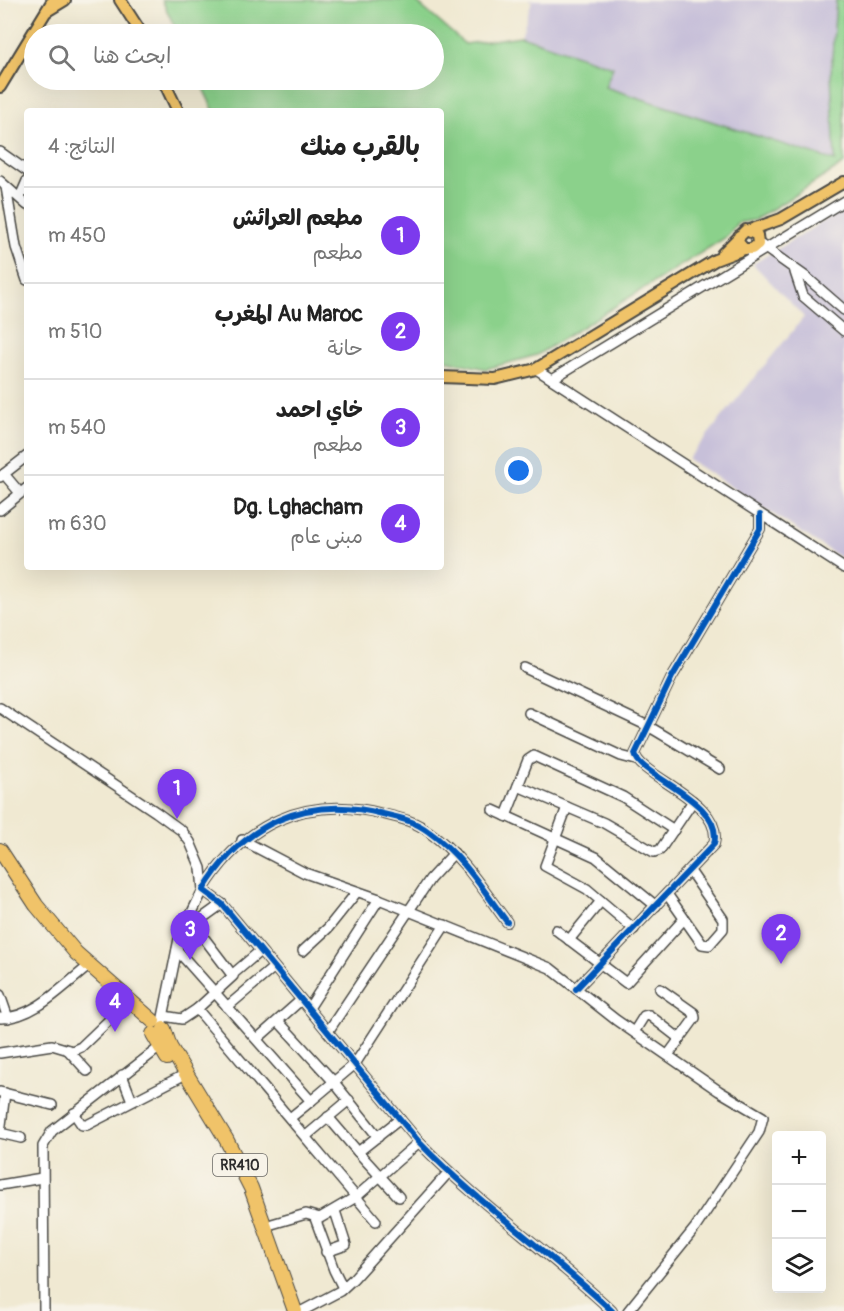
<!DOCTYPE html>
<html lang="ar">
<meta charset="utf-8">
<style>
body{margin:0;font-family:Pangolin,"Playpen Sans Arabic",sans-serif;background:#f2f2f2;color:#222;direction:rtl}
.controls{position:absolute;right:18px;bottom:18px;display:grid;overflow:hidden;border-radius:6px;box-shadow:0 6px 24px #0002}
.controls button{width:54px;height:54px;display:grid;place-items:center;padding:0;border:0;border-bottom:2px solid #e0e0e0;background:#fff;color:#222;font:30px sans-serif}
.you{position:absolute;left:519px;top:471px;width:21px;height:21px;margin:-15px;border:4px solid #fff;border-radius:50%;background:#1a73e8;box-shadow:0 0 0 9px #1a73e833}
.badge{display:grid;place-items:center;width:39px;height:39px;border-radius:50%;background:#7c3aed;color:#fff;font-size:20px;font-weight:700}
.pin{position:absolute;translate:-50% -50px;filter:drop-shadow(0 2px 3px #0008)}
.pin::after{content:'';position:absolute;top:32px;width:21px;height:18px;background:inherit;clip-path:polygon(0 0,100% 0,50% 100%)}
.list{margin:0;padding:0;list-style:none}
h2{display:flex;justify-content:space-between;align-items:center;height:78px;margin:0;padding:0 24px;font-size:26px}
h2 small{font-size:20px;font-weight:400;color:#767676}
.list li{display:grid;grid-template-columns:39px 1fr auto;gap:18px;align-items:center;box-sizing:border-box;height:96px;padding:0 24px;border-top:2px solid #e0e0e0}
.list b{display:block;font-size:22px;white-space:nowrap}
.list p{margin:0;font-size:20px;white-space:nowrap;color:#767676}
.list em{font-size:20px;font-style:normal;color:#767676}
.icon{flex:none;width:33px;height:33px;fill:none;stroke:currentColor;stroke-width:2;stroke-linecap:round;stroke-linejoin:round}
.map{position:relative;flex:none;width:844px;height:1311px;overflow:hidden;direction:ltr}
.search{position:absolute;background:#fff;box-shadow:0 6px 24px #0002;left:24px;top:24px;width:420px;height:66px;display:flex;align-items:center;gap:15px;box-sizing:border-box;padding:0 21px;border-radius:33px;color:#767676;font-size:22px}
.panel{position:absolute;background:#fff;box-shadow:0 6px 24px #0002;left:24px;top:108px;width:420px;height:462px;border-radius:6px;direction:rtl}
.map>svg:first-child{display:block}
.industrial{fill:#c7c0d9}
.green{fill:#8bd18b;stroke:#5b7e5b;stroke-width:1.5}
.lines{fill:none;stroke-linecap:round;stroke-linejoin:round}
.minor-casing{stroke:#494844;stroke-width:12}
.major-casing{stroke:#494844;stroke-width:14}
.highway-casing{stroke:#494844;stroke-width:16}
.minor{stroke:#fff;stroke-width:9}
.major{stroke:#f0c369;stroke-width:10}
.highway{stroke:#f0c369;stroke-width:14}
.cycleway-casing{stroke:#f7f3e8;stroke-width:10}
.cycleway{stroke:#0057b8;stroke-width:6}
.labels{text-anchor:middle;stroke-width:4.5;stroke-linejoin:round;paint-order:stroke}
.shield{fill:#f7f3e8;stroke:#686764;stroke-width:1.5}
.shield-label{font-size:14px;font-weight:bold;fill:#2b2b2b}
</style>
<div class="map">
<svg width="844" height="1311" viewBox="0 0 844 1311">
<rect width="100%" height="100%" fill="#f7f3e8"/>
<filter id="ink" filterUnits="userSpaceOnUse"><feTurbulence type="fractalNoise" baseFrequency=".0167" numOctaves="2"/><feDisplacementMap in="SourceGraphic" scale="12" xChannelSelector="R" yChannelSelector="G"/><feConvolveMatrix kernelMatrix="1 2 1 2 8 2 1 2 1" color-interpolation-filters="sRGB"/></filter>
<filter id="wash" filterUnits="userSpaceOnUse"><feTurbulence type="fractalNoise" baseFrequency=".008" numOctaves="4" result="noise"/><feDisplacementMap in="SourceGraphic" scale="24" xChannelSelector="R" yChannelSelector="G"/><feGaussianBlur stdDeviation="1.35" result="paint"/><feColorMatrix in="noise" values="0 0 0 0 0 0 0 0 0 0 0 0 0 0 0 0 0 1.4 0 .05"/><feComposite in="paint" operator="in"/></filter>
<g filter="url(#wash)">
<rect width="100%" height="100%" fill="#f0e9d2"/>
<g class="industrial">
<polygon points="528,0 836,0 831,73 836,161 605,87 613,67 521,36 532,2"/>
<polygon points="844,209 844,560 688,459 804,317 753,264"/>
</g>
<polygon class="green" points="162,0 414,0 465,44 521,36 613,67 605,87 835,161 831,73 836,0 844,0 844,164 755,220 737,223 728,236 537,355 486,369 441,359 441,111 214,111 199,80 434,80 434,34 178,34"/>
</g>
<g filter="url(#ink)">
<g class="lines">
<defs>
<g id="minor">
<polyline points="0,152 27,171"/>
<polyline points="0,181 27,205"/>
<polyline points="6,187 16,247 27,280"/>
<polyline points="20,197 27,181"/>
<polyline points="761,245 806,277 844,310"/>
<polyline points="795,272 803,296 844,331"/>
<polyline points="536,369 844,568"/>
<polyline points="552,379 844,201"/>
<polyline points="4,474 20,493"/>
<polyline points="0,477 27,456"/>
<polyline points="0,510 27,488"/>
<polyline points="525,668 648,726 720,769"/>
<polyline points="0,708 156,812 182,831 190,842 201,868 203,890 179,939 162,1022"/>
<polyline points="529,713 621,756 636,760"/>
<polyline points="518,786 604,823 654,852 660,850 693,801"/>
<polyline points="567,807 545,866 587,889 634,929"/>
<polyline points="493,810 596,857 656,906"/>
<polyline points="506,816 528,760 534,756 623,797 674,830"/>
<polyline points="242,840 305,873 379,899 550,968 616,1020 719,1091 763,1117 759,1132 695,1228 628,1311"/>
<polyline points="667,894 702,944 709,945 723,929 723,919 690,871"/>
<polyline points="188,917 233,976 197,1009 356,1197 320,1218 306,1214 265,1226"/>
<path d="M507 922C483 890 463 856 429 832 415 821 400 818 383 814 306 794 243 824 203 890L222 904 419 1142C478 1204 550 1252 612 1311"/>
<polyline points="194,924 222,904"/>
<polyline points="556,930 626,983 684,919"/>
<polyline points="569,940 601,901"/>
<polyline points="177,950 311,1101 290,1118"/>
<polyline points="303,951 328,928 356,893"/>
<polyline points="233,974 260,951"/>
<path d="M576 989 714 844C725 801 639 777 635 754L672 677 760 529V515"/>
<polyline points="660,989 694,1013 695,1018 668,1055"/>
<polyline points="0,995 8,1018"/>
<polyline points="227,1007 273,968"/>
<polyline points="309,1008 379,899"/>
<polyline points="164,1016 182,1019 197,1009"/>
<path d="M0 1018C34 1019 64 985 90 965"/>
<polyline points="278,1021 333,1081 378,1137"/>
<polyline points="329,1030 430,879 454,853"/>
<polyline points="634,1032 644,1016 649,1015 680,1039"/>
<polyline points="257,1039 301,1000"/>
<polyline points="68,1050 87,1071"/>
<polyline points="0,1053 52,1045 72,1051 81,1047 129,1001"/>
<polyline points="122,1075 132,1101"/>
<polyline points="0,1092 52,1105"/>
<polyline points="311,1101 355,1064 445,925"/>
<polyline points="74,1113 82,1125 87,1125 180,1077"/>
<polyline points="328,1117 358,1152"/>
<polyline points="0,1133 5,1093"/>
<polyline points="0,1133 21,1138"/>
<polyline points="306,1136 349,1100"/>
<polyline points="0,1185 42,1178"/>
<polyline points="399,1197 358,1152 400,1119"/>
<polyline points="315,1218 334,1270 343,1288"/>
<polyline points="376,1221 356,1197 419,1142"/>
<polyline points="326,1252 346,1245 335,1211"/>
<polyline points="44,1311 43,1146 52,1131 160,1047"/>
<polyline points="302,1311 340,1291 353,1279 448,1173"/>
</g>
<g id="major">
<polyline points="120,0 142,34"/>
<polyline points="47,11 65,0"/>
<polyline points="163,80 178,111"/>
<polyline points="0,87 53,0"/>
<polyline points="750,230 781,219 844,182"/>
<polyline points="722,254 746,230 757,235 758,244 752,249 744,249 738,242 739,236"/>
<polyline points="441,377 495,379 536,369 715,260 744,249"/>
</g>
<g id="highway">
<polyline points="0,850 36,905 76,953 153,1021"/>
<polyline points="164,1029 170,1047 226,1139 251,1188 295,1311"/>
<polyline points="153,1034 167,1058"/>
</g>
</defs>
<use href="#minor" class="minor-casing"/>
<use href="#major" class="major-casing"/>
<use href="#highway" class="highway-casing"/>
<use href="#minor" class="minor"/>
<use href="#major" class="major"/>
<use href="#highway" class="highway"/>
<defs>
<g id="cycleway">
<path d="M507 922C483 890 463 856 429 832 415 821 400 818 383 814 306 794 243 824 203 890L222 904 419 1142C478 1204 550 1252 612 1311"/>
<path d="M576 989 714 844C725 801 639 777 635 754L672 677 760 529V515"/>
</g>
</defs>
<use href="#cycleway" class="cycleway-casing"/>
<use href="#cycleway" class="cycleway"/>
</g>
</g>
<g class="labels">
<rect class="shield" x="213" y="1154" width="54" height="22" rx="4.5"/>
<g class="shield-label">
<text x="240" y="1170">RR410</text>
</g>
</g>
</svg>
<div class="controls">
<button>+</button>
<button>−</button>
<button><svg class="icon" aria-label="layers" viewBox="0 0 24 24"><path d="M12 4l9 5-9 5-9-5zM3 14l9 5 9-5"/></svg></button>
</div>
<div class="you"></div>
<div class="pin badge" style="left:177px;top:819px">1</div>
<div class="pin badge" style="left:781px;top:964px">2</div>
<div class="pin badge" style="left:190px;top:960px">3</div>
<div class="pin badge" style="left:115px;top:1032px">4</div>
<div class="search"><svg class="icon" aria-label="search" viewBox="0 0 24 24"><circle cx="10" cy="10" r="6"/><path d="M15 15l6 6"/></svg>ابحث هنا</div>
<section class="panel">
<h2>بالقرب منك<small>النتائج: 4</small></h2>
<ul class="list">
<li><span class="badge">1</span><div><b>مطعم العرائش</b><p>مطعم</p></div><em>450 m</em></li>
<li><span class="badge">2</span><div><b>Au Maroc المغرب</b><p>حانة</p></div><em>510 m</em></li>
<li><span class="badge">3</span><div><b>خاي احمد</b><p>مطعم</p></div><em>540 m</em></li>
<li><span class="badge">4</span><div><b>Dg. Lghacham</b><p>مبنى عام</p></div><em>630 m</em></li>
</ul>
</section>
</div>
